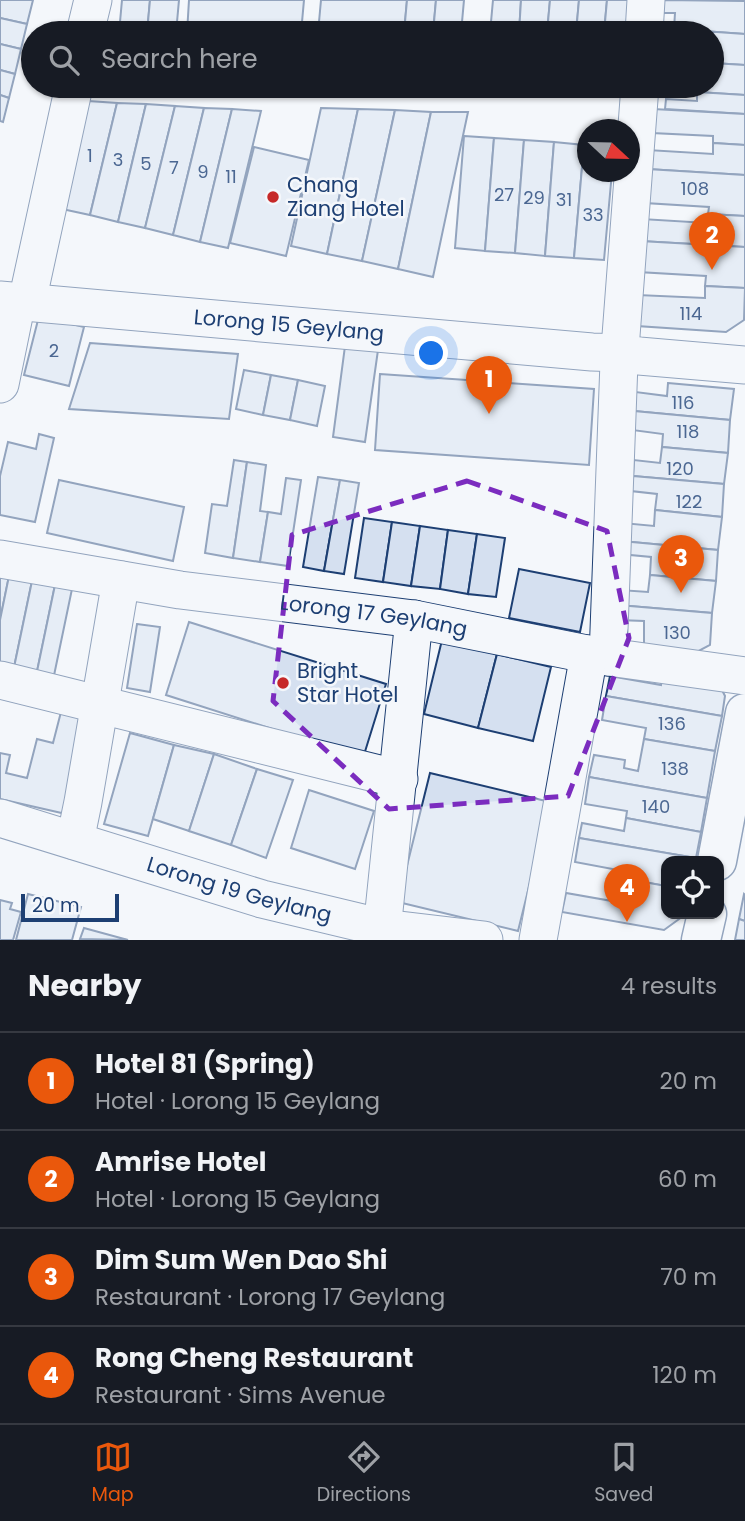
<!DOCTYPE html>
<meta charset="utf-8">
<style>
body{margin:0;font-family:Poppins,sans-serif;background:#242831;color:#f1f3f6}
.controls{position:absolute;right:21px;bottom:21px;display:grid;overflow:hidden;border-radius:14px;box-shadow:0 2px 5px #0004}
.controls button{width:63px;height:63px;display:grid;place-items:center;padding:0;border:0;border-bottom:2px solid #363941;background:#171b24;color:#f1f3f6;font:35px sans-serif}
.compass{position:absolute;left:577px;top:119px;width:63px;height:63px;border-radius:50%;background:#171b24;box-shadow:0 2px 5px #0004;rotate:112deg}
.scale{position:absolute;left:21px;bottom:18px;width:98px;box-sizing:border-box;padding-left:7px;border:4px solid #1d3f73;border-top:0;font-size:19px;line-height:24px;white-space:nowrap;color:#1d3f73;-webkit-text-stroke:5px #f4f7fb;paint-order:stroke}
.you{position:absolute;left:432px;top:354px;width:24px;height:24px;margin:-18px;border:5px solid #fff;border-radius:50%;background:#1a73e8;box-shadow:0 0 0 10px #1a73e833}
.badge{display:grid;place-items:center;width:46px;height:46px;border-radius:50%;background:#ea580c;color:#fff;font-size:23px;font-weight:700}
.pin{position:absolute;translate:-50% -58px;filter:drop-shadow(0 2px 4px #0008)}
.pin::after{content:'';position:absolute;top:37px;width:24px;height:21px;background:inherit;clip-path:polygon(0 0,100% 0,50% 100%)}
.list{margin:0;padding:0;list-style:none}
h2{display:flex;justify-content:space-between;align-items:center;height:91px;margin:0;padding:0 28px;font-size:30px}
h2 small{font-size:23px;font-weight:400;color:#9ea1a6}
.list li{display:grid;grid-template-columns:46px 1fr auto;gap:21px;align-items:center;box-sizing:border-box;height:98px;padding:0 28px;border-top:2px solid #363941}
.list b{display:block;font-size:26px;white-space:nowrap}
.list p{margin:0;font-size:23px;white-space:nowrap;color:#9ea1a6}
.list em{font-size:23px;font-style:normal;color:#9ea1a6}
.icon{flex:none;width:38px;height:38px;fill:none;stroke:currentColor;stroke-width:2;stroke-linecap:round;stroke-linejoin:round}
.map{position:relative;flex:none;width:745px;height:940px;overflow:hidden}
.search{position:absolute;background:#171b24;box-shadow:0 2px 5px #0004;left:21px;right:21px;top:21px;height:77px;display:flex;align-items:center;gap:18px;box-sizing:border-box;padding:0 24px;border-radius:38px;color:#9ea1a6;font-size:26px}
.sheet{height:483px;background:#171b24}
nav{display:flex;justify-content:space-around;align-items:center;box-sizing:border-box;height:98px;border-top:2px solid #363941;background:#171b24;font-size:19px;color:#9ea1a6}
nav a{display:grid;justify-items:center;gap:4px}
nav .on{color:#ea580c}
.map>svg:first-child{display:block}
.building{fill:#d5e0f0;stroke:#1d3f73;stroke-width:2}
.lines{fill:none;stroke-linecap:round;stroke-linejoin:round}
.minor-casing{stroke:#1d3f73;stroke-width:39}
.major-casing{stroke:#1d3f73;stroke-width:41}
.minor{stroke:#f4f7fb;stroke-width:37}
.major{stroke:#f4f7fb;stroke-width:38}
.marked{fill:none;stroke:#7b2cbf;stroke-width:5;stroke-dasharray:14 9;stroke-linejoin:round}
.poi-dot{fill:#c62828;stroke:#f4f7fb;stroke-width:2.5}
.labels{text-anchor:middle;stroke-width:5;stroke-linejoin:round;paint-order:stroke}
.number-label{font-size:18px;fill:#4b6792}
.poi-label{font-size:21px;fill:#1d3f73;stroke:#f4f7fb;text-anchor:start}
.street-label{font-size:21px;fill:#1d3f73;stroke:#f4f7fb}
</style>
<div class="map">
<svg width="745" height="940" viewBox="0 0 745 940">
<rect width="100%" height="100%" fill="#f4f7fb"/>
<g class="building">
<polygon points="0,0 33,0 27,24 0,18"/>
<polygon points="122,0 150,0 147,33 119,33"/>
<polygon points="150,0 179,0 176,33 147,33"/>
<polygon points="189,0 304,0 301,33 187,33"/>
<polygon points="321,0 407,0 404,33 318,33"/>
<polygon points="407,0 436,0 433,33 404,33"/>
<polygon points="436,0 464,0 461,33 433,33"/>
<polygon points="493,0 521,0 519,33 490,33"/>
<polygon points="521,0 550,0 547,33 519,33"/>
<polygon points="550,0 579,0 576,33 547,33"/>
<polygon points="579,0 607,0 604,33 576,33"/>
<polygon points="607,0 636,0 633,33 604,33"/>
<polygon points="661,0 745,1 745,34 674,29 675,13 660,13"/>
<polygon points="0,18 27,24 21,49 0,44"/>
<polygon points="674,29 745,34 745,65 712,63 712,33 674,33"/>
<polygon points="0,44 21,49 15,74 0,70"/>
<polygon points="712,63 745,65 745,95 697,92 697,86 712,86"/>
<polygon points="0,70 15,74 9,98 0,95"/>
<polygon points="697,92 745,95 745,114 665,109 666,99 697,101"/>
<polygon points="0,95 9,98 3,122 0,121"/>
<polygon points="88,101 117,103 90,215 62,209"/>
<polygon points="117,103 146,104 118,222 90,215"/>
<polygon points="146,104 175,106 145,228 118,222"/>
<polygon points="175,106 204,108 173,235 145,228"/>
<polygon points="204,108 232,109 200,242 173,235"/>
<polygon points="321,108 358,109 327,254 291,246"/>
<polygon points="232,109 261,111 228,248 200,242"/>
<polygon points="358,109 395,110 362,261 327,254"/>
<polygon points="653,109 745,114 745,145 713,143 713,136 652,133"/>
<polygon points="395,110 431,112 398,269 362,261"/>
<polygon points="431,112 468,112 433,277 398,269"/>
<polygon points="464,136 494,138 485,251 455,248"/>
<polygon points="494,138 524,140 515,253 485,251"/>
<polygon points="524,140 554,142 545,256 515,253"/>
<polygon points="554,142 584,145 574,258 545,256"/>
<polygon points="713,143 745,145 745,175 647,169 648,150 713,154"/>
<polygon points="584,145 588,145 588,172 612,172 604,260 574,258"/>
<polygon points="254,147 309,160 286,256 230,243"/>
<polygon points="647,169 745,175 745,216 708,214 709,207 645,203"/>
<polygon points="708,214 745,216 745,247 640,241 642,219 707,223"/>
<polygon points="640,241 745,247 745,288 705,286 706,276 638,272"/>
<polygon points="705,286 745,288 744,320 726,332 637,326 638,295 705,298"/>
<polygon points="39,316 84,327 69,386 24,375"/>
<polygon points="90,343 238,354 229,419 69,409"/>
<polygon points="345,346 378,350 365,442 333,437"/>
<polygon points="244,370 271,375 263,415 236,409"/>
<polygon points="380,374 594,389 589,465 375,450"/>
<polygon points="271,375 298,380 290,420 263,415"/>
<polygon points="298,380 325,386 317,426 290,420"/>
<polygon points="668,383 734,389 730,420 634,411 636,392 667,396"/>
<polygon points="634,411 730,420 728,453 662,447 663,434 632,430"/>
<polygon points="39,434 54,438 35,522 0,515 0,476 8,442 36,449"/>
<polygon points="662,447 728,453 724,484 633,476 634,460 660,463"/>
<polygon points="234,460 247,462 233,558 205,553 212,504 227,506"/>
<polygon points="247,462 266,465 260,511 268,512 260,562 233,558"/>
<polygon points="633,476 724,484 722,517 655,510 657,494 631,491"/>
<polygon points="318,477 340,480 324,571 303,567"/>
<polygon points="286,478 301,480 288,566 260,562 268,512 281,514"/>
<polygon points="59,480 184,507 173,561 47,533"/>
<polygon points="340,480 359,483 344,574 324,571"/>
<polygon points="655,510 722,517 718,550 621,541 623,523 654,526"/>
<polygon points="364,518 392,522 383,582 355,578"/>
<polygon points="392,522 420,526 411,586 383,582"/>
<polygon points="420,526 448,530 440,589 411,586"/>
<polygon points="448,530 477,534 468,594 440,589"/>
<polygon points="477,534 505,538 496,597 468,594"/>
<polygon points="621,541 718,550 716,581 650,575 651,557 620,554"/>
<polygon points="519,569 590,583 580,632 509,618"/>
<polygon points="0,574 9,576 0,620"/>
<polygon points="650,575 716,581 712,613 618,605 620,590 648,592"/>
<polygon points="9,576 32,581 12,677 0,674 0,620"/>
<polygon points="32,581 55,585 35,681 12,677"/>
<polygon points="55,585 72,589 52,685 35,681"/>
<polygon points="618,605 712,613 710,645 693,654 644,648 644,621 618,620"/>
<polygon points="189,622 386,684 363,758 166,695"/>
<polygon points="137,624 160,627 150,692 127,688"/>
<polygon points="442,640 497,654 478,728 424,714"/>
<polygon points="497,654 551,667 533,741 478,728"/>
<polygon points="663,668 716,678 725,696 722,716 606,696 610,676 661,685"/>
<polygon points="606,696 722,716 715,751 644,739 646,728 602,720"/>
<polygon points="62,708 90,715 66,814 0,799 0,753 10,755 6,773 27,778 37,739 53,743"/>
<polygon points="130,733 174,745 148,836 104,824"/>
<polygon points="644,739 715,751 707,798 589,777 594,755 625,760 624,768 638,771"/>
<polygon points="174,745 214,754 189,831 153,819"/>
<polygon points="214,754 257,769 231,845 189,831"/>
<polygon points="257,769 293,780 266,858 231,845"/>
<polygon points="430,773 550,802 518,931 398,902"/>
<polygon points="589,777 707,798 701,832 626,818 627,811 585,804"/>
<polygon points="309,790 374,811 355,869 291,848"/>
<polygon points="626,818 701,832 696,858 579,838 582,823 624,831"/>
<polygon points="579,838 696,858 696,861 666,861 666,886 616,877 618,870 575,862"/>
<polygon points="616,877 666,886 666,914 686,914 664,930 562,912 566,893 612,901"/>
<polygon points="28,894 81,907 72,940 16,940"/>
<polygon points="744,894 745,895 745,921 739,919"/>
<polygon points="0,900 12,903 10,909 21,912 13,940 0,940"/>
<polygon points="739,919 745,921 745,940 735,940"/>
<polygon points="84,928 128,940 80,939"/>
</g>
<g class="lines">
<defs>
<g id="minor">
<polyline points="85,33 93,0"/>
<polyline points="644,33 646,0"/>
<path id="s1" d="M0 300 592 352 621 353 639 356 745 365"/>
<polyline points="27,302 74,86"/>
<polyline points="0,384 17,301"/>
<path id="s2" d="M0 559 180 590 414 619 587 654 745 676"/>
<polyline points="608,657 619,362 640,86"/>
<polyline points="0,680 399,779"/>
<path id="s3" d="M0 818 262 899 383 928 484 940"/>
<polyline points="75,841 83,802 121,580"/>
<polyline points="381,940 414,619"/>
<polyline points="538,940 586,671 587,654"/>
</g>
<g id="major">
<polyline points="717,861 745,713"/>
<polyline points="701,940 707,914"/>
</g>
</defs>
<use href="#minor" class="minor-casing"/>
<use href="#major" class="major-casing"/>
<use href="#minor" class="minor"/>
<use href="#major" class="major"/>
</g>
<path d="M0 0H745V940H0ZM467 481 607 531 629 638 568 796 389 809 273 701 292 535Z" fill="#f4f7fb" fill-opacity=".55" fill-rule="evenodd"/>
<path class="marked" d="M467 481 607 531 629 638 568 796 389 809 273 701 292 535Z"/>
<g class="poi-dot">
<circle cx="273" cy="197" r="7"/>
<circle cx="283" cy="683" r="7"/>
</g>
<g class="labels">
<g class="number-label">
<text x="90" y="162">1</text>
<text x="118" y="166">3</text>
<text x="146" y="170">5</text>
<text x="174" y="174">7</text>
<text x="203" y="178">9</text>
<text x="231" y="183">11</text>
<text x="695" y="195">108</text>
<text x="504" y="201">27</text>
<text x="534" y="204">29</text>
<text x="564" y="206">31</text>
<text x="593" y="221">33</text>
<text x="691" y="320">114</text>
<text x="54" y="357">2</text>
<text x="683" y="409">116</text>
<text x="688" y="438">118</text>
<text x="680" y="475">120</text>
<text x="689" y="508">122</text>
<text x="677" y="639">130</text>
<text x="672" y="730">136</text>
<text x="675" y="775">138</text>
<text x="656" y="813">140</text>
</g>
<g class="poi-label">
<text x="287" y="192">Chang<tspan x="287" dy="24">Ziang Hotel</tspan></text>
<text x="297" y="678">Bright<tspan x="297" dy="24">Star Hotel</tspan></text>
</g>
<g class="street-label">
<text dy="7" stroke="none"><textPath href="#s1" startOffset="290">Lorong 15 Geylang</textPath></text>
<text dy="7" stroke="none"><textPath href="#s2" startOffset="378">Lorong 17 Geylang</textPath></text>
<text dy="7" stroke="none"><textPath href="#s3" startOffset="250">Lorong 19 Geylang</textPath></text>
</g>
</g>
</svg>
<div class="controls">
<button><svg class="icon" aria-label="locate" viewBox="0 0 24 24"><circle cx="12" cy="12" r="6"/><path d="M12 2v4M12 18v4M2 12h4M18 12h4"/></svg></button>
</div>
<svg class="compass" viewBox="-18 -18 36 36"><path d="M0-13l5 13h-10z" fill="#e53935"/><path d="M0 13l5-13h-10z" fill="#9ea1a6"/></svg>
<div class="scale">20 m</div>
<div class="you"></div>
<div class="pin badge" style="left:489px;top:414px">1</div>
<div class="pin badge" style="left:712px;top:270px">2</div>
<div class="pin badge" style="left:681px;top:593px">3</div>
<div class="pin badge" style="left:627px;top:922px">4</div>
<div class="search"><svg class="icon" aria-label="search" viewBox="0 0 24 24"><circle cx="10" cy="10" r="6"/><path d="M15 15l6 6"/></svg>Search here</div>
</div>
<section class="sheet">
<h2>Nearby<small>4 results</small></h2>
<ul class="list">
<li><span class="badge">1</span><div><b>Hotel 81 (Spring)</b><p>Hotel · Lorong 15 Geylang</p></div><em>20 m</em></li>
<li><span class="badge">2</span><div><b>Amrise Hotel</b><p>Hotel · Lorong 15 Geylang</p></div><em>60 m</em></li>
<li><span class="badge">3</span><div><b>Dim Sum Wen Dao Shi</b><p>Restaurant · Lorong 17 Geylang</p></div><em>70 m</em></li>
<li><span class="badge">4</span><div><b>Rong Cheng Restaurant</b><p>Restaurant · Sims Avenue</p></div><em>120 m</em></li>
</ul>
</section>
<nav>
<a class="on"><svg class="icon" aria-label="map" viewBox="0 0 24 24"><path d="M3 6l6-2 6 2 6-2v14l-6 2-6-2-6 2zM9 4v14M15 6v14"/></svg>Map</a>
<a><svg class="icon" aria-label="directions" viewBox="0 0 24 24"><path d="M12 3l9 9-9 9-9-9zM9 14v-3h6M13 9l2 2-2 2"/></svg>Directions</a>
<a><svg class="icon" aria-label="saved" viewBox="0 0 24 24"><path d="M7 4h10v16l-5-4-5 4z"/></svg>Saved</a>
</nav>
